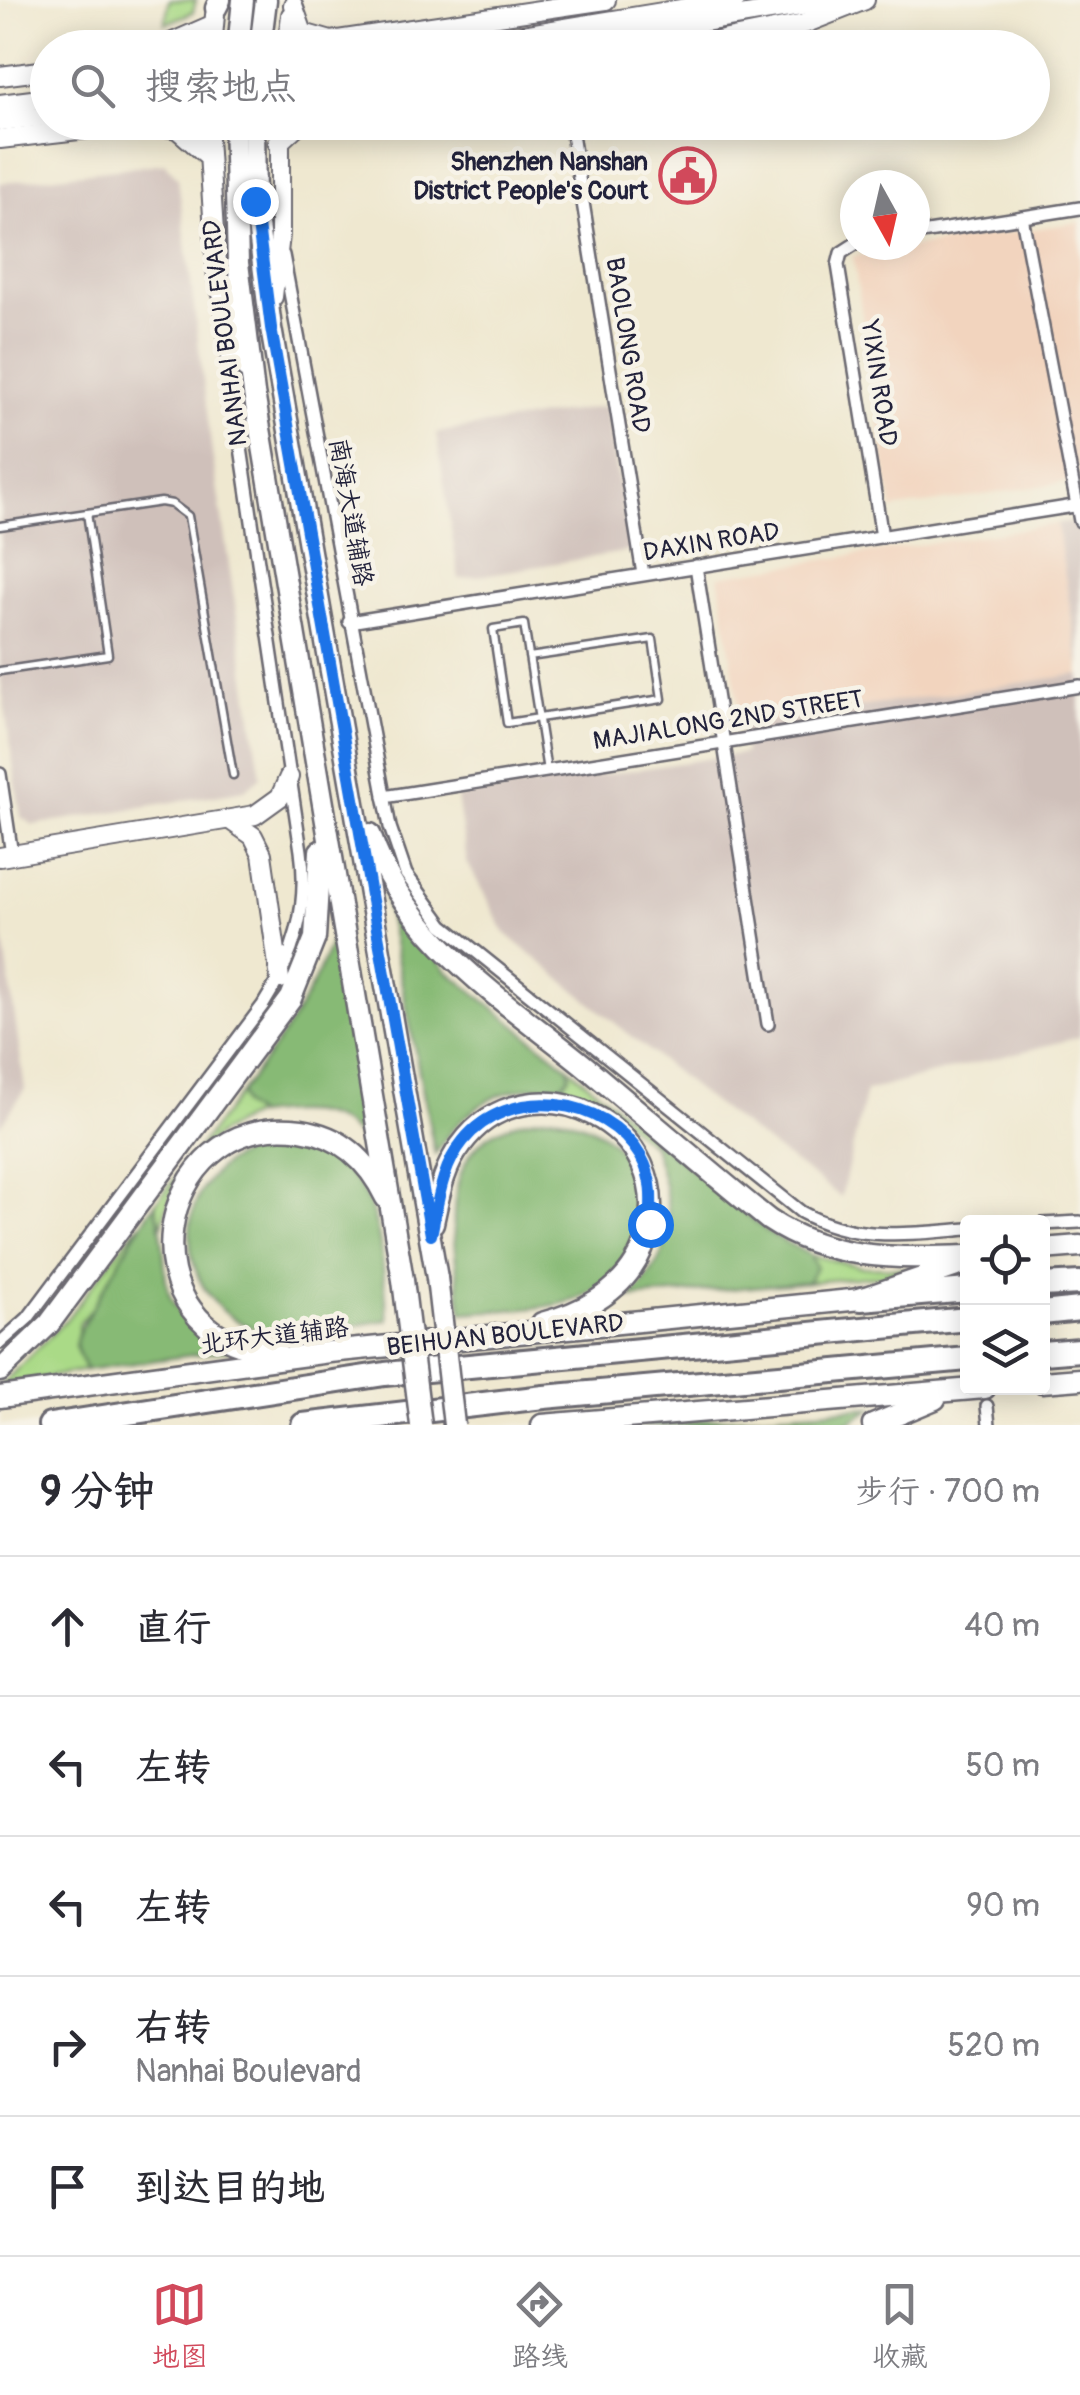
<!DOCTYPE html>
<html lang="zh">
<meta charset="utf-8">
<style>
body{margin:0;font-family:Pangolin,"LXGW WenKai TC",sans-serif;background:#f7f7f7;color:#2b2b33}
.controls{position:absolute;right:30px;bottom:30px;display:grid;overflow:hidden;border-radius:10px;box-shadow:0 5px 25px #0003}
.controls button{width:90px;height:90px;display:grid;place-items:center;padding:0;border:0;border-bottom:2px solid #e1e1e2;background:#fff;color:#2b2b33;font:50px sans-serif}
.compass{position:absolute;left:840px;top:170px;width:90px;height:90px;border-radius:50%;background:#fff;box-shadow:0 5px 25px #0003;rotate:172deg}
.stop{position:absolute;width:30px;height:30px;margin:-22px;border:8px solid #1a73e8;border-radius:50%;background:#fff}
.stop.end{background:#1a73e8;border-color:#fff;box-shadow:0 2px 10px #0008}
.list{margin:0;padding:0;list-style:none}
h2{display:flex;justify-content:space-between;align-items:center;height:130px;margin:0;padding:0 40px;font-size:42px}
h2 small{font-size:32px;font-weight:400;color:#7c7c81}
.list li{display:grid;grid-template-columns:65px 1fr auto;gap:30px;align-items:center;box-sizing:border-box;height:140px;padding:0 40px;border-top:2px solid #e1e1e2}
.list b{display:block;font-size:38px;white-space:nowrap}
.list p{margin:0;font-size:32px;white-space:nowrap;color:#7c7c81}
.list em{font-size:32px;font-style:normal;color:#7c7c81}
.icon{flex:none;width:55px;height:55px;fill:none;stroke:currentColor;stroke-width:2;stroke-linecap:round;stroke-linejoin:round}
.map{position:relative;flex:none;width:1080px;height:1425px;overflow:hidden}
.search{position:absolute;background:#fff;box-shadow:0 5px 25px #0003;left:30px;right:30px;top:30px;height:110px;display:flex;align-items:center;gap:25px;box-sizing:border-box;padding:0 35px;border-radius:55px;color:#7c7c81;font-size:38px}
.sheet{height:830px;background:#fff}
nav{display:flex;justify-content:space-around;align-items:center;box-sizing:border-box;height:140px;border-top:2px solid #e1e1e2;background:#fff;font-size:28px;color:#7c7c81}
nav a{display:grid;justify-items:center;gap:5px}
nav .on{color:#d1495b}
.map>svg:first-child{display:block}
.built{fill:#f2d4be}
.industrial{fill:#cfc0ba}
.green{fill:#aada87;stroke:#667e61;stroke-width:2.5}
.forest{fill:#87ba74;stroke:#546e58;stroke-width:2.5}
.lines{fill:none;stroke-linecap:round;stroke-linejoin:round}
.lane-casing{stroke:#6a676f;stroke-width:11}
.street-casing{stroke:#6a676f;stroke-width:16}
.secondary-casing{stroke:#6a676f;stroke-width:22}
.primary-casing{stroke:#6a676f;stroke-width:25}
.highway-casing{stroke:#6a676f;stroke-width:28}
.lane{stroke:#fff;stroke-width:6}
.street{stroke:#fff;stroke-width:11}
.secondary{stroke:#fff;stroke-width:18}
.primary{stroke:#fff;stroke-width:20}
.highway{stroke:#fff;stroke-width:22}
.primary-bridge-casing{stroke:#6a676f;stroke-width:25;stroke-linecap:butt}
.primary-bridge{stroke:#fff;stroke-width:20}
.route{stroke:#1a73e8;stroke-width:12}
.labels{text-anchor:middle;stroke-width:9;stroke-linejoin:round;paint-order:stroke}
.poi-label{font-size:25px;font-weight:bold;fill:#22223b;stroke:#f7f3e8;text-anchor:end}
.street-label{font-size:25px;fill:#22223b;stroke:#f7f3e8}
</style>
<div class="map">
<svg width="1080" height="1425" viewBox="0 0 1080 1425">
<rect width="100%" height="100%" fill="#f7f3e8"/>
<filter id="ink" filterUnits="userSpaceOnUse"><feTurbulence type="fractalNoise" baseFrequency=".01" numOctaves="2"/><feDisplacementMap in="SourceGraphic" scale="20" xChannelSelector="R" yChannelSelector="G"/><feConvolveMatrix kernelMatrix="1 2 1 2 8 2 1 2 1" color-interpolation-filters="sRGB"/></filter>
<filter id="wash" filterUnits="userSpaceOnUse"><feTurbulence type="fractalNoise" baseFrequency=".0048" numOctaves="4" result="noise"/><feDisplacementMap in="SourceGraphic" scale="40" xChannelSelector="R" yChannelSelector="G"/><feGaussianBlur stdDeviation="2.25" result="paint"/><feColorMatrix in="noise" values="0 0 0 0 0 0 0 0 0 0 0 0 0 0 0 0 0 1.4 0 .05"/><feComposite in="paint" operator="in"/></filter>
<g filter="url(#wash)">
<rect width="100%" height="100%" fill="#efe8d0"/>
<g class="built">
<polygon points="1080,222 1080,480 892,509 853,256"/>
<polygon points="1057,524 1080,674 741,725 719,576"/>
</g>
<g class="industrial">
<polygon points="165,163 178,178 212,452 261,777 245,790 33,825 21,817 0,676 0,183"/>
<polygon points="606,406 630,551 459,579 436,433"/>
<polygon points="1080,521 1080,671 1057,524"/>
<polygon points="1080,674 1080,1037 866,1091 841,1197 713,1103 505,933 467,862 457,797 745,753 741,725"/>
<polygon points="0,912 25,1089 0,1127"/>
</g>
<g class="green">
<polygon points="169,0 196,0 193,12 165,24"/>
<polygon points="568,1067 650,1135 653,1146 597,1098 560,1086 570,1076"/>
<path d="M240 1093 243 1105 255 1115C205 1134 172 1173 162 1226L155 1204Z"/>
<polygon points="140,1223 102,1297 80,1323 75,1346 86,1370 0,1386 65,1321"/>
<polygon points="810,1255 863,1267 908,1268 881,1276 808,1282 816,1267"/>
</g>
<g class="forest">
<path d="M384 892 447 971 568 1067 570 1076 560 1086C503 1084 464 1106 435 1154Z"/>
<path d="M335 929 375 1156C342 1108 310 1109 255 1115L243 1105 240 1093C281 1040 315 993 335 929Z"/>
<path d="M555 1116C575 1121 595 1126 611 1141 660 1186 643 1269 584 1296 549 1312 500 1309 462 1313 451 1222 431 1124 555 1116Z"/>
<path d="M650 1135 769 1233 810 1255 816 1267 808 1282 630 1298C687 1239 669 1202 650 1135Z"/>
<path d="M284 1144C385 1162 379 1236 388 1320 350 1325 303 1338 265 1331 188 1316 162 1211 226 1163 244 1151 263 1147 284 1144Z"/>
<path d="M155 1204C178 1283 140 1298 230 1350L86 1370C82 1361 75 1351 76 1341 78 1329 144 1219 155 1204Z"/>
<polygon points="874,1407 845,1425 632,1425"/>
</g>
</g>
<g filter="url(#ink)">
<g class="lines">
<defs>
<g id="lane">
<polyline points="0,526 161,502 172,504 188,516 233,775"/>
<path d="M529 657 653 639 662 699 507 723 493 629 524 624C532 673 539 722 547 771"/>
<polyline points="0,671 108,655 87,513"/>
</g>
<g id="street">
<polyline points="570,122 643,574"/>
<polyline points="1022,217 1080,521"/>
<polyline points="915,234 1080,208"/>
<polyline points="855,244 841,253 838,265 882,537"/>
<path d="M283 255 390 827 406 874 443 925 801 1212C855 1242 907 1234 968 1229"/>
<polyline points="696,566 768,1024"/>
<polyline points="349,622 1080,505"/>
<polyline points="0,774 12,855"/>
<polyline points="384,797 1080,686"/>
<polyline points="1042,1224 1080,1222"/>
<path d="M0 1343 28 1318 263 1005C294 957 309 908 301 851L221 313"/>
<polyline points="987,1406 989,1425"/>
</g>
<g id="secondary">
<polyline points="293,5 303,33 331,41 606,0"/>
<polyline points="159,48 214,24"/>
<polyline points="212,48 215,15"/>
<polyline points="287,48 291,15"/>
<polyline points="443,48 736,0"/>
<polyline points="544,48 838,0"/>
<polyline points="682,48 804,24 865,0"/>
<polyline points="0,76 48,70"/>
<polyline points="0,104 48,98"/>
<polyline points="0,121 48,116"/>
<polyline points="207,122 217,279 246,369"/>
<polyline points="0,139 140,123 177,129 207,155"/>
<polyline points="278,143 301,122"/>
<polyline points="273,297 280,235 280,122"/>
<polyline points="230,820 253,836 262,854 280,979"/>
<polyline points="0,857 255,815 280,797 289,777"/>
</g>
<g id="primary">
<polyline points="216,8 220,0"/>
<polyline points="238,48 243,0"/>
<polyline points="260,48 266,0"/>
<polyline points="234,122 238,263 254,393 403,1280"/>
<polyline points="254,122 255,201 271,328 437,1278"/>
<path d="M370 834C404 938 505 1001 586 1067 647 1118 707 1170 769 1220 829 1260 896 1259 966 1256"/>
<path d="M433 1223C439 1196 443 1168 461 1145 528 1052 683 1125 645 1241 630 1288 587 1311 542 1323"/>
<polyline points="1042,1249 1080,1246"/>
<path d="M277 1352C115 1340 152 1109 301 1130 342 1136 369 1162 386 1198"/>
<polyline points="0,1371 49,1324 291,998 315,938 320,851"/>
<polyline points="1042,1382 1080,1379"/>
<polyline points="0,1397 329,1352 861,1299 968,1262"/>
<polyline points="542,1425 985,1388"/>
<polyline points="873,1425 935,1399"/>
</g>
<g id="highway">
<polyline points="1042,1285 1080,1283"/>
<polyline points="861,1299 968,1290"/>
<polyline points="1042,1313 1080,1309"/>
<polyline points="1042,1353 1080,1350"/>
<polyline points="50,1425 385,1374 968,1319"/>
<polyline points="303,1425 544,1397 968,1359"/>
</g>
</defs>
<use href="#lane" class="lane-casing"/>
<use href="#street" class="street-casing"/>
<use href="#secondary" class="secondary-casing"/>
<use href="#primary" class="primary-casing"/>
<use href="#highway" class="highway-casing"/>
<use href="#lane" class="lane"/>
<use href="#street" class="street"/>
<use href="#secondary" class="secondary"/>
<use href="#primary" class="primary"/>
<use href="#highway" class="highway"/>
<defs>
<g id="primary-bridge">
<polyline points="437,1278 454,1425"/>
<polyline points="403,1280 421,1425"/>
</g>
</defs>
<use href="#primary-bridge" class="primary-bridge-casing"/>
<use href="#primary-bridge" class="primary-bridge"/>
</g>
</g>
<g class="lines" filter="url(#ink)">
<path class="route" d="M255 201 271 328 431 1235C438 1203 441 1168 463 1141 508 1085 605 1095 641 1157 653 1178 652 1201 650 1224"/>
</g>
<defs>
<symbol id="civic-ring" viewBox="-11 -11 22 22"><circle r="9.5" fill="#f7f3e8" stroke="#d1495b" stroke-width="1.5"/><path d="M-.6-6.5H3V-4.5H.6V-3L4-1V1h2V6H-6V1h2V-1L-.6-3ZM-1.2 2.5V6h2.4V2.5Z" fill="#d1495b"/></symbol>
</defs>
<g fill-rule="evenodd">
<use href="#civic-ring" x="656" y="144" width="63" height="63"/>
</g>
<g class="labels">
<g class="poi-label">
<text x="648" y="170">Shenzhen Nanshan<tspan x="648" dy="29">District People's Court</tspan></text>
</g>
<g class="street-label">
<text transform="translate(224 333) rotate(-97)" y="9">NANHAI BOULEVARD</text>
<text transform="translate(629 345) rotate(81)" y="9">BAOLONG ROAD</text>
<text transform="translate(880 383) rotate(81)" y="9">YIXIN ROAD</text>
<text transform="translate(352 512) rotate(80)" y="9">南海大道辅路</text>
<text transform="translate(711 541) rotate(-9)" y="9">DAXIN ROAD</text>
<text transform="translate(728 719) rotate(-9)" y="9">MAJIALONG 2ND STREET</text>
<text transform="translate(505 1334) rotate(-6)" y="9">BEIHUAN BOULEVARD</text>
<text transform="translate(274 1335) rotate(-7)" y="9">北环大道辅路</text>
</g>
</g>
</svg>
<div class="controls">
<button><svg class="icon" aria-label="locate" viewBox="0 0 24 24"><circle cx="12" cy="12" r="6"/><path d="M12 2v4M12 18v4M2 12h4M18 12h4"/></svg></button>
<button><svg class="icon" aria-label="layers" viewBox="0 0 24 24"><path d="M12 4l9 5-9 5-9-5zM3 14l9 5 9-5"/></svg></button>
</div>
<svg class="compass" viewBox="-18 -18 36 36"><path d="M0-13l5 13h-10z" fill="#e53935"/><path d="M0 13l5-13h-10z" fill="#7c7c81"/></svg>
<div class="stop" style="left:650px;top:1224px"></div>
<div class="stop end" style="left:255px;top:201px"></div>
<div class="search"><svg class="icon" aria-label="search" viewBox="0 0 24 24"><circle cx="10" cy="10" r="6"/><path d="M15 15l6 6"/></svg>搜索地点</div>
</div>
<section class="sheet">
<h2>9 分钟<small>步行 · 700 m</small></h2>
<ul class="list">
<li><svg class="icon" aria-label="ahead" viewBox="0 0 24 24"><path d="M12 20V5M6 11l6-6 6 6"/></svg><div><b>直行</b></div><em>40 m</em></li>
<li><svg class="icon" aria-label="left" viewBox="0 0 24 24"><path d="M17 20v-9H6M10 6l-5 5 5 5"/></svg><div><b>左转</b></div><em>50 m</em></li>
<li><svg class="icon" aria-label="left" viewBox="0 0 24 24"><path d="M17 20v-9H6M10 6l-5 5 5 5"/></svg><div><b>左转</b></div><em>90 m</em></li>
<li><svg class="icon" aria-label="right" viewBox="0 0 24 24"><path d="M7 20v-9h11M14 6l5 5-5 5"/></svg><div><b>右转</b><p>Nanhai Boulevard</p></div><em>520 m</em></li>
<li><svg class="icon" aria-label="arrive" viewBox="0 0 24 24"><path d="M6 21V4h12l-3 4 3 4H6"/></svg><div><b>到达目的地</b></div></li>
</ul>
</section>
<nav>
<a class="on"><svg class="icon" aria-label="map" viewBox="0 0 24 24"><path d="M3 6l6-2 6 2 6-2v14l-6 2-6-2-6 2zM9 4v14M15 6v14"/></svg>地图</a>
<a><svg class="icon" aria-label="directions" viewBox="0 0 24 24"><path d="M12 3l9 9-9 9-9-9zM9 14v-3h6M13 9l2 2-2 2"/></svg>路线</a>
<a><svg class="icon" aria-label="saved" viewBox="0 0 24 24"><path d="M7 4h10v16l-5-4-5 4z"/></svg>收藏</a>
</nav>
